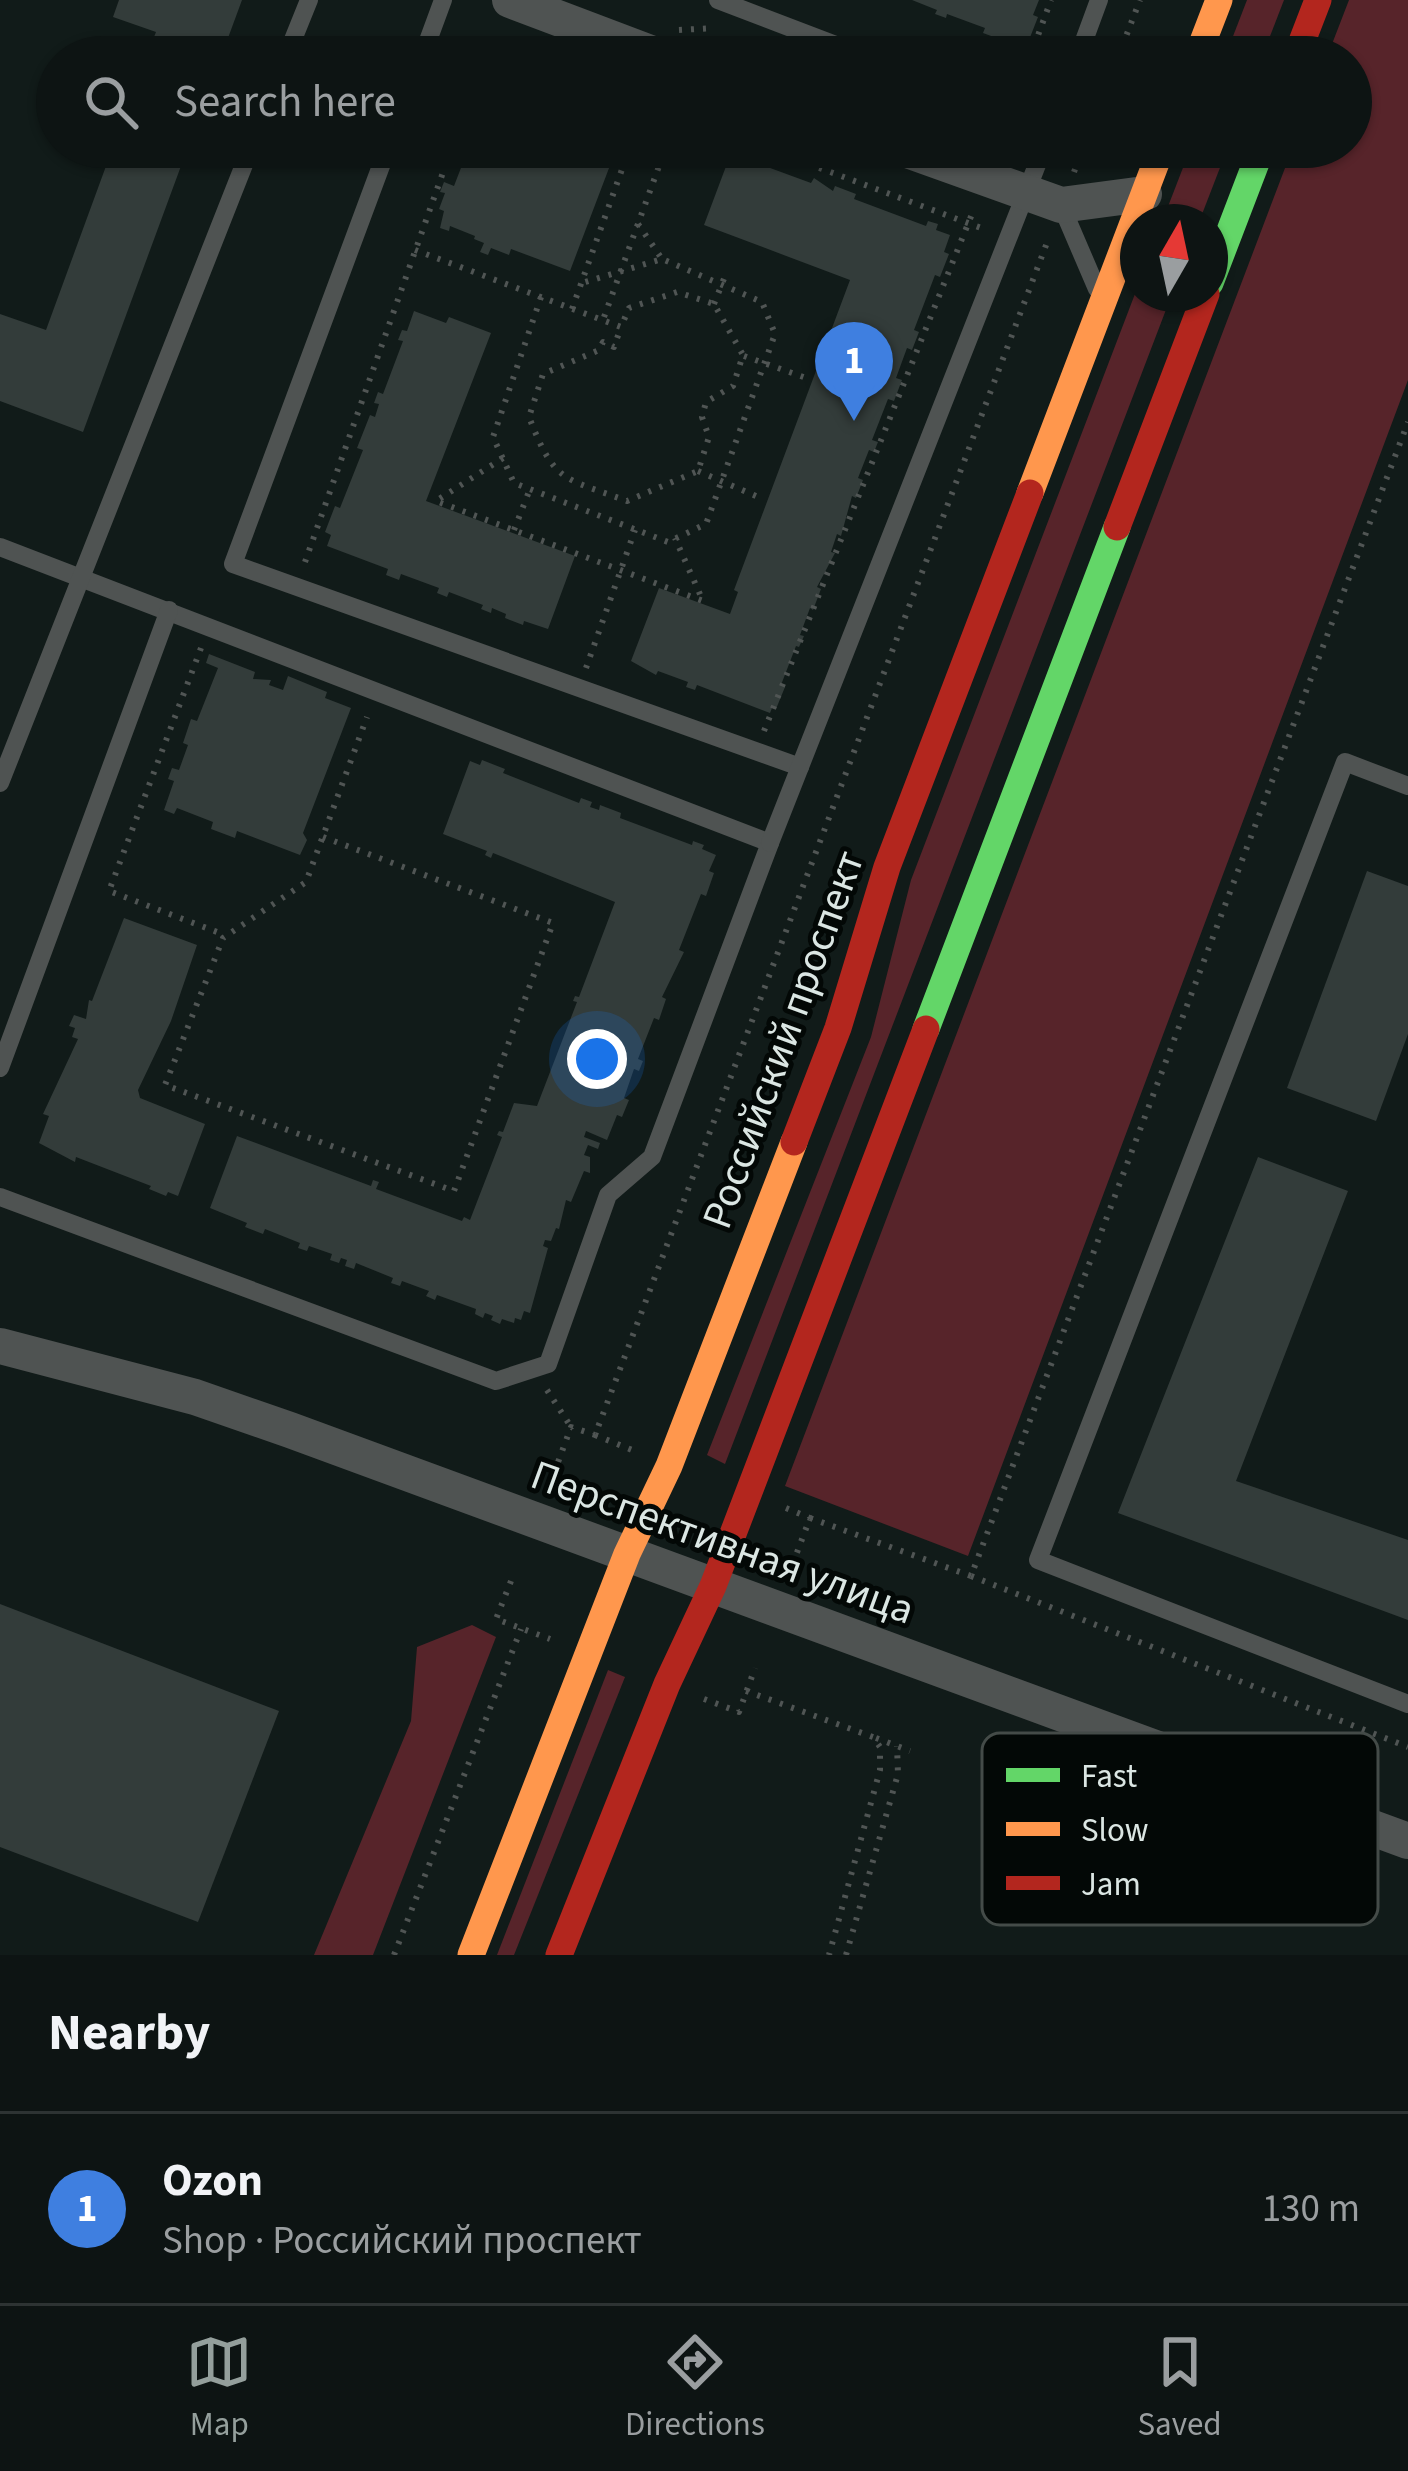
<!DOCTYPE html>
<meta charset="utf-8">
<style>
body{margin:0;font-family:"Source Sans 3",sans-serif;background:#1b2121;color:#f1f3f6}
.compass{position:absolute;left:1120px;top:204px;width:108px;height:108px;border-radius:50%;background:#0d1413;box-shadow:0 3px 9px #0004;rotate:9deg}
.you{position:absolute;left:597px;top:1059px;width:42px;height:42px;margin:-30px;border:9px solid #fff;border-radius:50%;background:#1a73e8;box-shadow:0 0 0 18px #1a73e833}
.badge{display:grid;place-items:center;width:78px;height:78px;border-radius:50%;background:#949f9c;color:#fff;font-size:39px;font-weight:700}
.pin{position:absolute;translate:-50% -99px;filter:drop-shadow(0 3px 6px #0008)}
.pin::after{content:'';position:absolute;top:63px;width:42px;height:36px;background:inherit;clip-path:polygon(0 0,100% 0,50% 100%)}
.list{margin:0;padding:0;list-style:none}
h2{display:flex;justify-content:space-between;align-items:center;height:156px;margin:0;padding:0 48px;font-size:51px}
h2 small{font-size:39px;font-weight:400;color:#9a9ea0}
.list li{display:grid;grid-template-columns:78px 1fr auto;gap:36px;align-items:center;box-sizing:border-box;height:192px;padding:0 48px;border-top:3px solid #2d3333}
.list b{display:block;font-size:45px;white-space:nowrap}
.list p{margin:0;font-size:39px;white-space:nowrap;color:#9a9ea0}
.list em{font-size:39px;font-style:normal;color:#9a9ea0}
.icon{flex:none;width:66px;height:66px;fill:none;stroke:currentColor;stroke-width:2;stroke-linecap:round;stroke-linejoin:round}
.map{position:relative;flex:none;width:1408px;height:1955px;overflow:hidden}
.search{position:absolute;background:#0d1413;box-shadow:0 3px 9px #0004;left:36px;right:36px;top:36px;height:132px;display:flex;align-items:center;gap:30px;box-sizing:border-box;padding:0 42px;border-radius:66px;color:#9a9ea0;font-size:45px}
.sheet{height:348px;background:#0d1413}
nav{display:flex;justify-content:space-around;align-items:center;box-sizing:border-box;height:168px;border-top:3px solid #2d3333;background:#0d1413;font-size:33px;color:#9a9ea0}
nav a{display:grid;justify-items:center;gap:6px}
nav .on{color:#949f9c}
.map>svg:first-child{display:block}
.green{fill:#57242a}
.building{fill:#333c3a}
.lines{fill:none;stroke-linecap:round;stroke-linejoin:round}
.path{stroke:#505554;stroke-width:6;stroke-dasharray:3 9;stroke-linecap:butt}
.lane{stroke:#4f5352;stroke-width:18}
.street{stroke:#4f5352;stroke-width:36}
.fast{stroke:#63d668;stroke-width:27}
.slow{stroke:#ff974d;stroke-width:27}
.jam{stroke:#b3261e;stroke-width:27}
.labels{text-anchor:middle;stroke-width:10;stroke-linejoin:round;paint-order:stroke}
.street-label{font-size:42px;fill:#dbe6e3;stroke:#030806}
.key{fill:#030806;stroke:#444b48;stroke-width:3}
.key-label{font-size:33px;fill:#dbe6e3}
</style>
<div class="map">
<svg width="1408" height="1955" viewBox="0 0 1408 1955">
<rect width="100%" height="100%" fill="#111b19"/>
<g class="green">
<polygon points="1247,0 1284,0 1262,57 1225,57"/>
<polygon points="1349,0 1408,0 1408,380 968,1556 785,1486 1293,147 1351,147 1351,57 1327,57"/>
<polygon points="1191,147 1228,147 1199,222 1162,222"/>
<polygon points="1138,286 1138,294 1172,294 725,1464 707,1455 871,1037 911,880"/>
<polygon points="472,1625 496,1637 373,1955 314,1955 411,1721 417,1647"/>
<polygon points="608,1670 625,1677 514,1955 497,1955"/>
</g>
<g class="building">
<polygon points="119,0 242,0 221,57 146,57 156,32 113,17"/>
<polygon points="912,0 1039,0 1033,15 1038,17 1029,40 1024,38 1023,42 1012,38 1010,43 983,33 985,28 947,14 946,18 935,14 937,10"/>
<polygon points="113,147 188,147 83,432 0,401 0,314 46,330"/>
<polygon points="469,147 617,147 570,271 511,249 509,255 491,248 488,255 480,252 484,243 474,239 475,236 450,226 449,231 440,228 444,211 439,209 445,193 440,192 444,182 454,186"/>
<polygon points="736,149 748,153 746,159 811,183 814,178 833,191 835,186 856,194 854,199 926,226 928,221 938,224 936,230 950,235 944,252 949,254 940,277 935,275 914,330 919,332 912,350 907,348 896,378 902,380 894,401 888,399 872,440 878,442 874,452 869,450 858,478 863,480 856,498 852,496 841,536 837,534 831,552 835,553 817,587 821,589 813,610 810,608 800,635 804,636 799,647 796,646 781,685 785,687 776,709 772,708 770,713 697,685 695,690 686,687 688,682 658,671 656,675 631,661 659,588 730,614 738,592 734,590 850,280 704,225 731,153"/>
<polygon points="414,311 446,323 449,317 491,333 426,501 575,556 548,629 524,621 523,625 505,618 506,614 492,608 491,613 481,609 483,605 449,592 447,597 437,593 439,588 401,574 399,580 386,575 388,569 327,546 331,535 325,532 335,506 340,508 363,450 357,448 370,415 375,417 379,404 374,403 378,392 383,394 403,341 398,340 402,330 407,331"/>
<polygon points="209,654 255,672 253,679 271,680 269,685 283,690 288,676 327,692 325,698 351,708 303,833 307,840 300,855 237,831 235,838 211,829 213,822 177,808 174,814 164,810 174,781 168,779 172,768 179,770 188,745 183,743 191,719 197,721 218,668 206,663"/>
<polygon points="482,760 505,769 503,773 579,803 581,798 592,802 590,807 599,810 600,805 621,813 620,818 692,845 693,841 704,845 702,849 716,855 709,871 714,873 706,896 701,894 679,950 684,952 662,997 666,999 659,1020 654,1018 638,1059 643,1061 639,1071 634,1069 624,1098 629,1100 622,1117 617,1115 607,1140 586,1131 584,1137 600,1143 598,1149 588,1145 584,1155 590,1157 590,1173 584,1171 571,1202 566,1200 559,1229 556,1228 551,1241 545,1240 543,1246 548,1248 530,1313 524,1311 521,1320 515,1318 514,1323 502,1319 500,1324 491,1320 493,1316 485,1313 483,1318 475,1314 476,1309 437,1295 435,1300 426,1296 429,1291 402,1281 400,1286 391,1283 393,1278 356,1263 354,1269 345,1266 347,1260 341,1258 339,1263 330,1260 332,1254 309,1246 307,1251 298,1248 300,1243 265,1229 263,1234 245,1227 247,1223 210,1208 237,1136 371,1186 373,1180 379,1182 376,1189 462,1221 464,1217 470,1220 502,1137 497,1135 499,1131 503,1132 514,1103 537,1106 577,1002 573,1001 575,996 579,997 615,902 493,853 491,858 485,855 487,851 443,834 470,761 480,765"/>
<polygon points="1367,871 1408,886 1408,1034 1376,1121 1287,1088"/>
<polygon points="124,918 197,945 171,1021 138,1090 140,1098 205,1124 178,1196 168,1192 166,1196 149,1189 151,1186 76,1157 75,1162 39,1143 49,1116 43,1114 78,1039 72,1037 75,1028 69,1026 74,1015 86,1019 89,1000 92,1001"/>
<polygon points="1258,1157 1348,1191 1236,1481 1408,1540 1408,1620 1118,1513"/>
<polygon points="0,1604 279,1711 198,1922 0,1847"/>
</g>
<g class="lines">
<g class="path">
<polyline points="679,30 714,28"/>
<polyline points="740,39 759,57"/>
<polyline points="499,57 504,52 518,57"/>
<polyline points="1030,57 1051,0"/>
<polyline points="1118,57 1140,0"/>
<polyline points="763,147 984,229"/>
<polyline points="1074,172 1083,147"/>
<polyline points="638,224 662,259"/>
<path d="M415 250 621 327 629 308 677 292 714 304 743 355 733 386 706 402 702 417 709 437 698 471 627 501C563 477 555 484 529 417L543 374 599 350 603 342 614 347 621 327"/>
<polyline points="541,297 493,437 514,483 668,542 706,524 775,334 762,302 662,259 582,283"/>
<polyline points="714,304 727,271"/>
<polyline points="572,309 630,147"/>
<polyline points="604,317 666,147"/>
<polyline points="744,356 809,379"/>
<polyline points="503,458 436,501 703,601 675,538"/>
<polyline points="698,471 763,499"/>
<polyline points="514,530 530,489"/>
<polyline points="305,562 452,147"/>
<polyline points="201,648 109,891 225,935"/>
<polyline points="586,668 635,530"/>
<polyline points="764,731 974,209"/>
<polyline points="323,837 553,923 454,1191 165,1085 223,938 306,882 367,717"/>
<polyline points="547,1390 571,1427"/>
<polyline points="595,1435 632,1450"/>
<polyline points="554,1473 571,1427 595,1435 1048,240"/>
<polyline points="786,1508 810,1518 793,1563"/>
<polyline points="810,1518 971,1576 1408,422"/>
<polyline points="971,1576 1408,1747"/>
<polyline points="511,1581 496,1619 550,1639"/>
<polyline points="746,1691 873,1737 880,1747 880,1770 829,1955"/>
<polyline points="704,1699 739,1712 755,1668"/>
<polyline points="876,1738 910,1751"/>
<polyline points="394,1955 521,1629"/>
<polyline points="846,1955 898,1774 897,1746"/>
</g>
<g class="lane">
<polyline points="718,0 867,57"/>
<polyline points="286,57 309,0"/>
<polyline points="422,57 443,0"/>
<polyline points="1078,57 1099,0"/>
<polyline points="388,147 233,564 800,767"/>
<polyline points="1061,205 1097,289"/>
<polyline points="0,547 770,843 652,1157 608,1195 548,1364 496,1381 0,1197"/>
<polyline points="0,783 251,147"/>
<polyline points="1408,786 1345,762 1038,1560 1408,1704"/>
<polyline points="770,843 1044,147"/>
<polyline points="0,1068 169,610"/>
</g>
<g class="street">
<polyline points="510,0 661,57"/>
<polyline points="899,147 1061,205 1144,194"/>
<polyline points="0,1346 195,1397 290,1430 1408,1841"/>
</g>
<g class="fast">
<polyline points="1210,283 1262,147"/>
<polyline points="926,1029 1117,527"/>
</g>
<g class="slow">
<polyline points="1197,57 1219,0"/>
<polyline points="1030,493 1162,147"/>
<polyline points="471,1955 627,1554 669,1466 794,1142"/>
</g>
<g class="jam">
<polyline points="1296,57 1318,0"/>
<polyline points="1117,527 1206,294"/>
<polyline points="794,1142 838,1028 887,867 1030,493"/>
<polyline points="559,1955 667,1684 713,1586 926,1029"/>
</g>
</g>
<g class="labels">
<g class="street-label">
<text transform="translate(782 1039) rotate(-70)" y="15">Российский проспект</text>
<text transform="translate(723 1541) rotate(20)" y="15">Перспективная улица</text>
</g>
</g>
<rect x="982" y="1733" width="396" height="192" rx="18" class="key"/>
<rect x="1006" y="1768" width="54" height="14" fill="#63d668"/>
<rect x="1006" y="1822" width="54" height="14" fill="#ff974d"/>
<rect x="1006" y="1876" width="54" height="14" fill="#b3261e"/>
<g class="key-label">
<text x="1081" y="1787">Fast</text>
<text x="1081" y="1841">Slow</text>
<text x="1081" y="1895">Jam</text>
</g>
</svg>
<svg class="compass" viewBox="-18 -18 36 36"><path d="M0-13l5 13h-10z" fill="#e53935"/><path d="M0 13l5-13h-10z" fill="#9a9ea0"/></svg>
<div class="you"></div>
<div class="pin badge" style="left:854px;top:421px;background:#3f7fe0">1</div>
<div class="search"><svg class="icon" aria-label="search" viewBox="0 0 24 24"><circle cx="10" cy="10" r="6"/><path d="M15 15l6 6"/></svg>Search here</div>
</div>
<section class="sheet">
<h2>Nearby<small></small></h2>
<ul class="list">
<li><span class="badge" style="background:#3f7fe0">1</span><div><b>Ozon</b><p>Shop · Российский проспект</p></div><em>130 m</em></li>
</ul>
</section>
<nav>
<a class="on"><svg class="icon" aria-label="map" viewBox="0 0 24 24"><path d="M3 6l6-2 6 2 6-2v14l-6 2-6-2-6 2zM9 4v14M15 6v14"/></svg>Map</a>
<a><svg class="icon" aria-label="directions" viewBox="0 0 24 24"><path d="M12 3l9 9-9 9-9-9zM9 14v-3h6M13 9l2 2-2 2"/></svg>Directions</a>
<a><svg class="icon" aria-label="saved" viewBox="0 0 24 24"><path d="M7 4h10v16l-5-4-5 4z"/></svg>Saved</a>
</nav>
